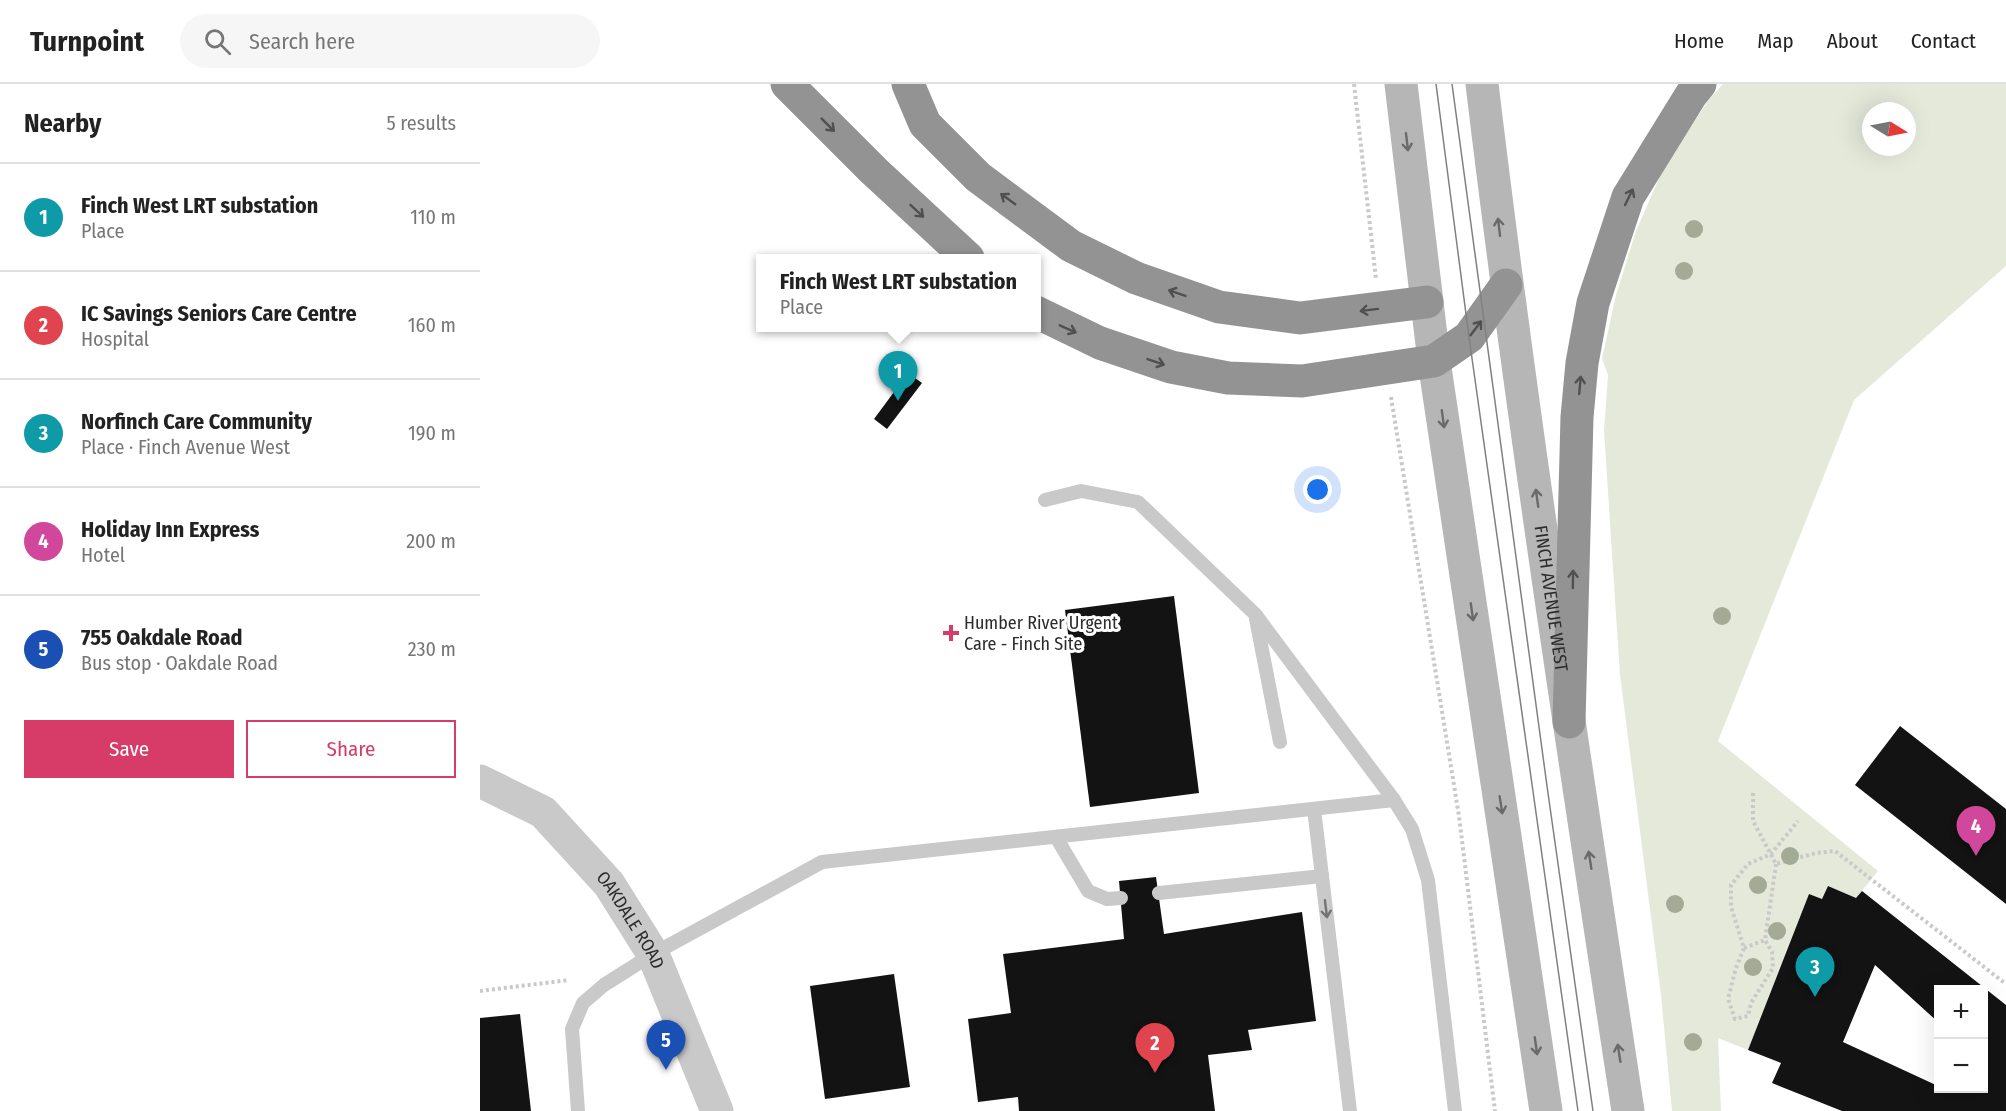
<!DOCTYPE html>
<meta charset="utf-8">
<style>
body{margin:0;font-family:"Fira Sans Condensed",sans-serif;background:#f6f6f6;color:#222}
.controls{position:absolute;right:18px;bottom:18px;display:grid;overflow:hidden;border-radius:0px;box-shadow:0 6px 24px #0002}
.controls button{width:54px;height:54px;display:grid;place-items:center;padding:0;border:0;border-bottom:2px solid #e0e0e0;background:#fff;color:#222;font:30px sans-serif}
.compass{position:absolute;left:1382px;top:18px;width:54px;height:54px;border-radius:50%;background:#fff;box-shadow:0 6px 24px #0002;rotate:100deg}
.you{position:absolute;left:838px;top:406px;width:21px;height:21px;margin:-15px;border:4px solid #fff;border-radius:50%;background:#1a73e8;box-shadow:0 0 0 9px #1a73e833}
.badge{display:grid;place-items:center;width:39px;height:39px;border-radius:50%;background:#d63c67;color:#fff;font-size:20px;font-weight:700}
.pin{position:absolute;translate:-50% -50px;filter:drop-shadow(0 2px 3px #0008)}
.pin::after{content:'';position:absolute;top:32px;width:21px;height:18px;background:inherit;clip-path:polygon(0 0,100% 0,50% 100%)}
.popup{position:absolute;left:276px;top:170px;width:285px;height:78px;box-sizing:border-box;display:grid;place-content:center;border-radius:0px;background:#fff;filter:drop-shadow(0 2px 4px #0005);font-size:20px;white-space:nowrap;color:#767676}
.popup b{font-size:22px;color:#222}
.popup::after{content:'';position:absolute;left:50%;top:100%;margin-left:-12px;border:12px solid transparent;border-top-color:#fff}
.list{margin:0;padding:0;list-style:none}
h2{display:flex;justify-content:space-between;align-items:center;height:78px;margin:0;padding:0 24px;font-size:26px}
h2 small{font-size:20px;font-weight:400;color:#767676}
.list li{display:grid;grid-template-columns:39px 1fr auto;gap:18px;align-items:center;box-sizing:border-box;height:108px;padding:0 24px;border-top:2px solid #e0e0e0}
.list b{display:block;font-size:22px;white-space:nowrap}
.list p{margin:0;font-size:20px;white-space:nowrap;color:#767676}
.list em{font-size:20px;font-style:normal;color:#767676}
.actions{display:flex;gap:12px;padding:18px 24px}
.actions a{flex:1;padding:14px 0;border:2px solid #d63c67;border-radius:0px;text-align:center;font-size:21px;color:#d63c67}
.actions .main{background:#d63c67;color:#fff}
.icon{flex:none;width:33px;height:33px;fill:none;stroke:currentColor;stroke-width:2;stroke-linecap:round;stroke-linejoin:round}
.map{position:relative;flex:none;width:1526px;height:1027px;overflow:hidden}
header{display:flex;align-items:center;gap:36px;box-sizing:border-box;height:84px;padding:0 30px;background:#fff;border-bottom:2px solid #e0e0e0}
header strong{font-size:28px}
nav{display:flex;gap:33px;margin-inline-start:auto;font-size:21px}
.search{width:420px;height:54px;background:#f6f6f6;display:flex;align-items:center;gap:15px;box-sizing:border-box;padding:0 21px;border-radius:33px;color:#767676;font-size:22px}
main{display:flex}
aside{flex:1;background:#fff}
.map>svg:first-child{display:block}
.green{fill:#e5e9da;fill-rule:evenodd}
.building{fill:#131313;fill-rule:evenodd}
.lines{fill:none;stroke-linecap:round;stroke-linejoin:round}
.path{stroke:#c9c9c9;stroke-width:4;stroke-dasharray:3 3;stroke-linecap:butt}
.service{stroke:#c9c9c9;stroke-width:14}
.tertiary{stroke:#c9c9c9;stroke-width:33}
.secondary{stroke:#b6b6b6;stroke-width:33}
.motorway{stroke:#939393;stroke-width:33}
.tram{stroke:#818181;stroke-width:1.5}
.tree{fill:#a3aa95}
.oneway{stroke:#505050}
.oneway2{stroke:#6a6a6a}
.oneway3{stroke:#737373}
.poi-dot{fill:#d63c67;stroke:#fff;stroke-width:2}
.labels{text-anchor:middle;stroke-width:6;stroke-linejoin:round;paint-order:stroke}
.street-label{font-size:18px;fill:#2c2c2c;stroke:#fff}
.poi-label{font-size:18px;fill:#2c2c2c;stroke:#fff;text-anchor:start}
</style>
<header>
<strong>Turnpoint</strong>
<div class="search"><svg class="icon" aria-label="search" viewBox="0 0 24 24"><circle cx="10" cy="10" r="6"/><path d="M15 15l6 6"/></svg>Search here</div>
<nav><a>Home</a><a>Map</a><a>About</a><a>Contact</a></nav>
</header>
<main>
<aside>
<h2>Nearby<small>5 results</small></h2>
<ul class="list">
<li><span class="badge" style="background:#0f9aa8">1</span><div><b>Finch West LRT substation</b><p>Place</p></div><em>110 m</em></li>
<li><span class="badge" style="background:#e0444e">2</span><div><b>IC Savings Seniors Care Centre</b><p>Hospital</p></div><em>160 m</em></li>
<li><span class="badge" style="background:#0f9aa8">3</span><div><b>Norfinch Care Community</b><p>Place · Finch Avenue West</p></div><em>190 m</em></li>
<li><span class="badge" style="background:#d1479c">4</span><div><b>Holiday Inn Express</b><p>Hotel</p></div><em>200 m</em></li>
<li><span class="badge" style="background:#1a4fb4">5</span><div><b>755 Oakdale Road</b><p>Bus stop · Oakdale Road</p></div><em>230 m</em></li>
</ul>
<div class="actions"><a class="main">Save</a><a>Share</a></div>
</aside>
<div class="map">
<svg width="1526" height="1027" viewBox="0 0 1526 1027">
<rect width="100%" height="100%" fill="#fff"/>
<path class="green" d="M1243 0H1526V182L1374 316 1238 657 1398 787 1376 814 1348 802 1342 815 1329 810 1268 966 1238 954 1241 1027H1192L1181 911 1140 591 1124 347 1128 291 1122 275 1136 211 1156 147 1185 81 1228 17ZM1391 27H1427V63H1391Z"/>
<g class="building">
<polygon points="428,289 442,299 407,345 394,335"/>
<polygon points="694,512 719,709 610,723 585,526"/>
<polygon points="1420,642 1526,725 1526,820 1375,701"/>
<polygon points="676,793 684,850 822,828 836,937 768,946 772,966 728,971 735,1027 539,1027 538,1013 498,1018 488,935 531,929 523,870 644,855 639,797"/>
<path d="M1348 802 1376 814 1382 807 1526 921V1027H1362L1292 999 1301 979 1268 966 1329 810 1342 815ZM1395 881 1458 938V906H1504V1004H1458V1002L1363 958Z"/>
<polygon points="414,890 430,1003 345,1015 330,902"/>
<polygon points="40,930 51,1027 0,1027 0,934"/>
</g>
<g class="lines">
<g class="path">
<polyline points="874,0 896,195"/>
<polyline points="911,313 979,732 1015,1027"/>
<polyline points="1273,709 1273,737 1296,780 1336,769 1355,767 1526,900"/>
<polyline points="1296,780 1285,856 1292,868 1293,884 1271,919 1268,932 1255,935 1248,915 1256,884 1264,864 1251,823 1251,801 1268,780 1291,770 1318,737"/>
<polyline points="1264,864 1285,856"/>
<polyline points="0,907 89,896"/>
</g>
<g class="service">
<polyline points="565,416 601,407 658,418 775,530 914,716"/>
<polyline points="776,535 800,658"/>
<polyline points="834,725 870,1027"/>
<polyline points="576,753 608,807 627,815 641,814"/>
<polyline points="679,809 842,792"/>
<polyline points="98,1027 92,945 103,919 124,901 173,870 342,778 914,716 932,745 948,796 975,1027"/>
</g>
<path class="tertiary" id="s1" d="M0 697 63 728 129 800 173 870 237 1027"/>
<g class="secondary">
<polyline points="921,0 954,277 1066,1027"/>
<path id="s2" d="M1002 0C1043 343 1096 685 1148 1027"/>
</g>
<g class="motorway">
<polyline points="307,0 394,87 488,174"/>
<polyline points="428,0 445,40 498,93 591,162 656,194 739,223 820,234 947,218"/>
<polyline points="556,228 620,259 691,283 748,294 822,297 954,277 989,253 1026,201"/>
<polyline points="1089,638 1097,333 1102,279 1113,219 1148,113 1211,11 1220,0"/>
</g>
<g class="tram">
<polyline points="956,0 989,253 1098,1027"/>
<polyline points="972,0 1067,702 1113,1027"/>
</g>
</g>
<g class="tree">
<circle cx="1214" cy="145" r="9"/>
<circle cx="1204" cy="187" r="9"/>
<circle cx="1242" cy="532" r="9"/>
<circle cx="1310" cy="772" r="9"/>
<circle cx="1278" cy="801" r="9"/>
<circle cx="1195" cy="820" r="9"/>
<circle cx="1297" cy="847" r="9"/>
<circle cx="1273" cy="883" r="9"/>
<circle cx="1213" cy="958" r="9"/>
</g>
<defs><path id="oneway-shaft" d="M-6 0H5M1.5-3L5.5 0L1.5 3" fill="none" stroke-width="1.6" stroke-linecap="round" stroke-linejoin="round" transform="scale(1.5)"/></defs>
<g class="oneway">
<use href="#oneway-shaft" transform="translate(348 41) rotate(45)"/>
<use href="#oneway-shaft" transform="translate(1149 113) rotate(-64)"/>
<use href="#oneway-shaft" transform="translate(528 115) rotate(-144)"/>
<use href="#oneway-shaft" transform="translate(437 127) rotate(43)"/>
<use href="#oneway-shaft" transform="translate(697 209) rotate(-161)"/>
<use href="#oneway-shaft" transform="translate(889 226) rotate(173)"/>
<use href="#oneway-shaft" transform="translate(996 244) rotate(-53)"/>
<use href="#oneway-shaft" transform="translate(588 245) rotate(24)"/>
<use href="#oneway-shaft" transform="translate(676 278) rotate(19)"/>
<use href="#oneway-shaft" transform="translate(1100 301) rotate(-85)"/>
<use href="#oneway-shaft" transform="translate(1093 495) rotate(-89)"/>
</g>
<g class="oneway2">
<use href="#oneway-shaft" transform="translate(927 58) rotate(83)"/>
<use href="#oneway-shaft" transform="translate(1019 143) rotate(-97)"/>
<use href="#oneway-shaft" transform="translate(963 335) rotate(82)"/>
<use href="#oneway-shaft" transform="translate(1057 414) rotate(-98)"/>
<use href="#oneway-shaft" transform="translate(992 528) rotate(82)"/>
<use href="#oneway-shaft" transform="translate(1021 721) rotate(81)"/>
<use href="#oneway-shaft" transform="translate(1110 776) rotate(-99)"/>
<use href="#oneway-shaft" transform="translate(1056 962) rotate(82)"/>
<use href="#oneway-shaft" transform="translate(1139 969) rotate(-99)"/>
</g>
<use class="oneway3" href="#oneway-shaft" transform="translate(846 825) rotate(83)"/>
<path class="poi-dot" d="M468 540h6v6h6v6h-6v6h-6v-6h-6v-6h6z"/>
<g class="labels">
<g class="street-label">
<text dy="6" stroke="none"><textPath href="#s2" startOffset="519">FINCH AVENUE WEST</textPath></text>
<text dy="6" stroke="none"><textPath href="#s1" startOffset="210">OAKDALE ROAD</textPath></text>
</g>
<g class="poi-label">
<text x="484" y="545">Humber River Urgent<tspan x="484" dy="21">Care - Finch Site</tspan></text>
</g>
</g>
</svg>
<div class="controls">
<button>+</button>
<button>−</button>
</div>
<svg class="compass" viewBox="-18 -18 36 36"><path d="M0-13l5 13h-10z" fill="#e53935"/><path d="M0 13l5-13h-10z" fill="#767676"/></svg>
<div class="you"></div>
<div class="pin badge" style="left:418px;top:317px;background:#0f9aa8">1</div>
<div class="popup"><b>Finch West LRT substation</b>Place</div>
<div class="pin badge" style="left:675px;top:989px;background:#e0444e">2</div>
<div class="pin badge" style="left:1335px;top:913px;background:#0f9aa8">3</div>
<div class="pin badge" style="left:1496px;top:772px;background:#d1479c">4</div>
<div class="pin badge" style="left:186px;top:986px;background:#1a4fb4">5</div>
</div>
</main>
